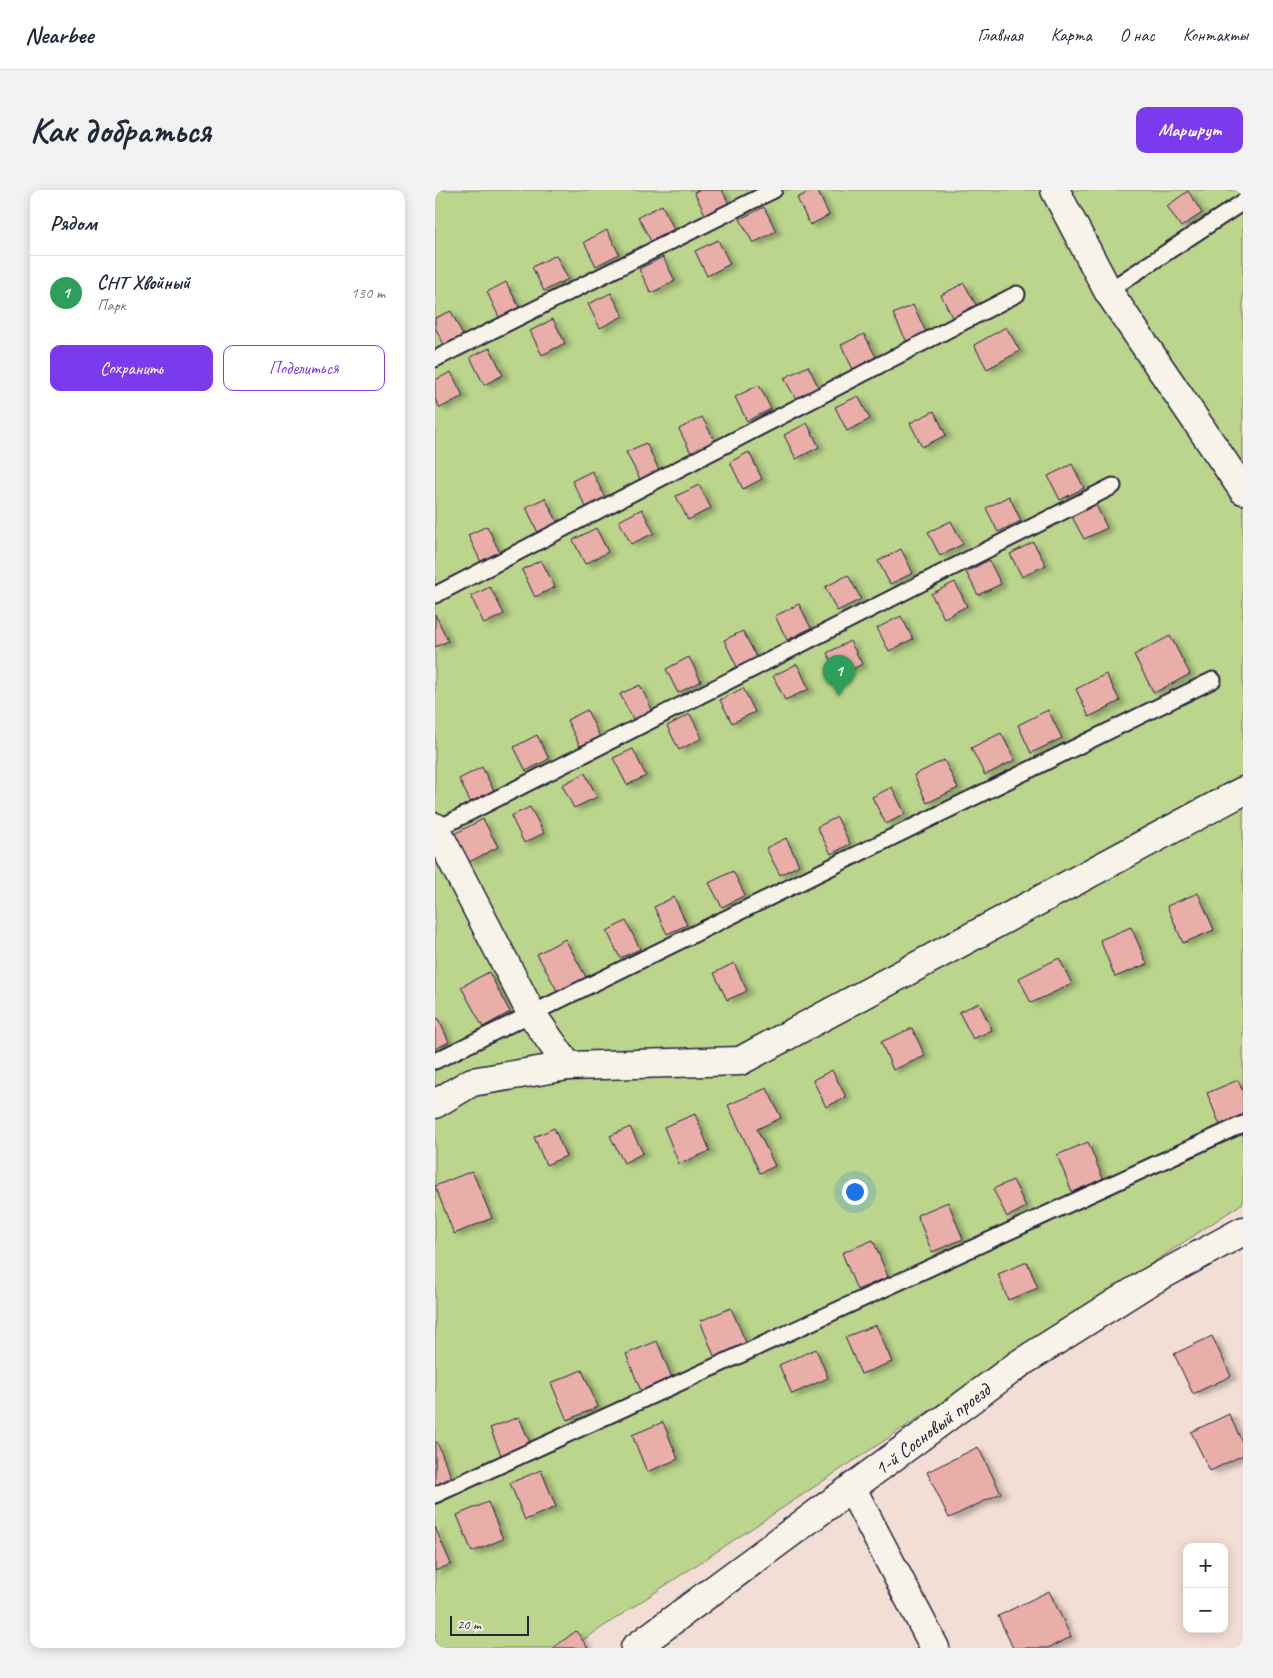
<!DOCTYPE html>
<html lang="ru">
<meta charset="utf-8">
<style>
body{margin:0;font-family:Caveat,sans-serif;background:#f2f2f3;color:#1f2937}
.controls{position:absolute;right:15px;bottom:15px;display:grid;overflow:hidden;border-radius:10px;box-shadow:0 2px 12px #0003}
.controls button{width:45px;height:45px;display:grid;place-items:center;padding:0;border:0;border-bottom:1px solid #e0e1e3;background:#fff;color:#1f2937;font:25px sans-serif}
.scale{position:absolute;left:15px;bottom:12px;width:79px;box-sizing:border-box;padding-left:5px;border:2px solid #22223b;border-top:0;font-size:14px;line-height:18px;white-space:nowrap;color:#22223b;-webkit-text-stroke:4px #f7f3e8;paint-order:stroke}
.you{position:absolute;left:419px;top:1001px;width:18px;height:18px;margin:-12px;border:4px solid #fff;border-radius:50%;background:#1a73e8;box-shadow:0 0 0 8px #1a73e833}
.badge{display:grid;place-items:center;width:32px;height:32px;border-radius:50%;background:#7c3aed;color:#fff;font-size:16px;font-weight:700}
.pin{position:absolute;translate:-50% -41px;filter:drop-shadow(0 1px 2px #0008)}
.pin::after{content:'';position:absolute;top:26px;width:18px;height:15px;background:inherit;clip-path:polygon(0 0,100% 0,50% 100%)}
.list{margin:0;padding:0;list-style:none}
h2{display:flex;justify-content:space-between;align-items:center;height:65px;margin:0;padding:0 20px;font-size:21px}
h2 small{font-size:16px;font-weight:400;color:#747a83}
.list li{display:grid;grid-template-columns:32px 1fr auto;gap:15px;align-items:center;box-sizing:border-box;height:75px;padding:0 20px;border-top:1px solid #e0e1e3}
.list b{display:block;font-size:19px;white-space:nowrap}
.list p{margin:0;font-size:16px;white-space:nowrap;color:#747a83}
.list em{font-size:16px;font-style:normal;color:#747a83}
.actions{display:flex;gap:10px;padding:15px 20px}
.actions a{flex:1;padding:11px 0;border:1px solid #7c3aed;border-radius:10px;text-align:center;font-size:18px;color:#7c3aed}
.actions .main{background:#7c3aed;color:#fff}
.map{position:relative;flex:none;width:808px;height:1458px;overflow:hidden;border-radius:10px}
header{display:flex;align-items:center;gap:30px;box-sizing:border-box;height:70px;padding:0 25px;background:#fff;border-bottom:1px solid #e0e1e3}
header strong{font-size:24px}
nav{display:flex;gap:28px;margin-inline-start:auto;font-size:18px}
.intro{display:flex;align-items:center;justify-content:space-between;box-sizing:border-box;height:120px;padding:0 30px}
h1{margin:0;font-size:35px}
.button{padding:12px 22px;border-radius:10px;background:#7c3aed;color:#fff;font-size:18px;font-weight:700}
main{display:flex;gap:30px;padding:0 30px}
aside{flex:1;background:#fff;border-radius:10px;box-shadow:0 2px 12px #0003}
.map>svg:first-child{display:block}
.green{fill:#bbd58c;stroke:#6e7c64}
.building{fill:#e9aea8;stroke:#22223b;filter:url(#shadow)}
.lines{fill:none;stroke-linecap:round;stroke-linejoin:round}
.lane-casing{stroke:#22223b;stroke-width:19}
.street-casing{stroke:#22223b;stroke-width:31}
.lane{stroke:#f7f3e8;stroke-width:15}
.street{stroke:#f7f3e8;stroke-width:28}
.labels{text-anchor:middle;stroke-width:4;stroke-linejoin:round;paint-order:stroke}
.street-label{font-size:20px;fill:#22223b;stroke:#f7f3e8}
</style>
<header>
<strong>Nearbee</strong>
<nav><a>Главная</a><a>Карта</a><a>О нас</a><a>Контакты</a></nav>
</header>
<div class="intro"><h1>Как добраться</h1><a class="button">Маршрут</a></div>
<main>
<aside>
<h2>Рядом<small></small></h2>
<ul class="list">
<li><span class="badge" style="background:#2e9e5b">1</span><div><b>СНТ Хвойный</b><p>Парк</p></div><em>130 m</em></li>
</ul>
<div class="actions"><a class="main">Сохранить</a><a>Поделиться</a></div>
</aside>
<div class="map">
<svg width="808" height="1458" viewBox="0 0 808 1458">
<defs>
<filter id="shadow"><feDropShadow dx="5.5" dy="3" stdDeviation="2.5" flood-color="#0004"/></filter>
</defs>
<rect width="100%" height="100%" fill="#f3ded5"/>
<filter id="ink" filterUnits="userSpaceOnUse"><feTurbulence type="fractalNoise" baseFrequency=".02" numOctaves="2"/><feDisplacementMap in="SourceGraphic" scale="10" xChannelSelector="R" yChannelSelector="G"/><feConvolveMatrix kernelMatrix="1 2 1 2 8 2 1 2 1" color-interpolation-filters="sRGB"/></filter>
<g filter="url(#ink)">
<polygon class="green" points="0,0 808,0 808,1013 136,1458 0,1458"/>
<g class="building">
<polygon points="264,0 287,0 294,14 271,26 259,2"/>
<polygon points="378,0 382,0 394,25 375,35 362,8"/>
<polygon points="753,1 767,23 746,37 732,16"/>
<polygon points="227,15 239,39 216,51 203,27"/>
<polygon points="329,17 341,41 318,53 305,29"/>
<polygon points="172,40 184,64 161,76 149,52"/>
<polygon points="283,50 295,74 272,86 260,61"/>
<polygon points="121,65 133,89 109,101 97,77"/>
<polygon points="228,67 240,91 216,103 204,79"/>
<polygon points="71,92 85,119 65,129 52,102"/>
<polygon points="529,93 542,117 518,129 506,105"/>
<polygon points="176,103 188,126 165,138 153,114"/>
<polygon points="478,115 491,142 472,152 458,124"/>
<polygon points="16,121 29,148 10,157 0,137 0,128"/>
<polygon points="118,129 130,153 107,165 95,141"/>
<polygon points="571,137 585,161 552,179 539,155"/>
<polygon points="429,144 441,167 418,179 406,155"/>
<polygon points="55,158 68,185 49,195 35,167"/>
<polygon points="373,176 385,200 362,211 349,188"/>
<polygon points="16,182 28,206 5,218 0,209 0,190"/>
<polygon points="324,195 336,219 312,231 300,207"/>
<polygon points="423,206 435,229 412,241 400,217"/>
<polygon points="499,221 511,245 487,257 475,233"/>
<polygon points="267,227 280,251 256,263 244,239"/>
<polygon points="372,233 384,257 361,269 349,245"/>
<polygon points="211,253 224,280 205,289 191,262"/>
<polygon points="314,262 327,289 308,299 295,272"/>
<polygon points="637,274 649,298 625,310 613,286"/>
<polygon points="157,281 170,308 151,317 137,291"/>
<polygon points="264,295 276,318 253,330 241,306"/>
<polygon points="574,306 586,331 563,342 551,318"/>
<polygon points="110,308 124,335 104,345 91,317"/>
<polygon points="660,313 672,338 649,349 636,325"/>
<polygon points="207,319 219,343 196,354 184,331"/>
<polygon points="516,331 528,354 505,366 493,342"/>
<polygon points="52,336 65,363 46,372 33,345"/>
<polygon points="161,338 173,362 150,374 138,350"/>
<polygon points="598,352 611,375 587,387 575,364"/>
<polygon points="466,359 478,383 455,394 443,371"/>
<polygon points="106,370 120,397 100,407 87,380"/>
<polygon points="554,370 566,394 543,405 531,382"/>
<polygon points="413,385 426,409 402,421 390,397"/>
<polygon points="520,392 532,416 509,428 496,404"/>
<polygon points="55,397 69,424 49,434 36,406"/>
<polygon points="364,414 376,438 352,450 340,426"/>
<polygon points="0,424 13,451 0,457"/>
<polygon points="466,426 478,449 454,461 442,438"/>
<polygon points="308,441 322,468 302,477 289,450"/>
<polygon points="735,446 755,484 719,503 699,465"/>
<polygon points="415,451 427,474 404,486 392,463"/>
<polygon points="254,467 266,491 243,503 231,479"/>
<polygon points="362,474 374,499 350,510 338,486"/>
<polygon points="671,484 685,511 654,527 641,499"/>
<polygon points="205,495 218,522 199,531 185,504"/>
<polygon points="308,498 320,522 297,533 285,510"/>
<polygon points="152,520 165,547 145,556 132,530"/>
<polygon points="613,520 627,548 596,563 583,535"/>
<polygon points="255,524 267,548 244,560 232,536"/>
<polygon points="566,543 580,570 550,585 536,558"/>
<polygon points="102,545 114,569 91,581 79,557"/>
<polygon points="198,559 211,586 192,595 178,568"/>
<polygon points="509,570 523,598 492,613 479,585"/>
<polygon points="47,577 59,601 36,613 24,589"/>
<polygon points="150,583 162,607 139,618 127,595"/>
<polygon points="457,597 470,624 451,634 437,607"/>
<polygon points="95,617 109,643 89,653 76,626"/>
<polygon points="402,627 415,654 396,664 382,637"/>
<polygon points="48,629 63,657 34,672 19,644"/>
<polygon points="351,648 364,675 345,685 331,658"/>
<polygon points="298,681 310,705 287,717 274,693"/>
<polygon points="763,703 779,740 748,753 732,716"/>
<polygon points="239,707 252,735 232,744 219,717"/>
<polygon points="191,731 205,759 185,768 172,741"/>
<polygon points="696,737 712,774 680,787 665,750"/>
<polygon points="130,749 152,789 124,804 102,764"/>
<polygon points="624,768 637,794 596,813 584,788"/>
<polygon points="299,773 312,801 292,810 279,783"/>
<polygon points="54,782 75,822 48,837 26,797"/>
<polygon points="544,813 557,840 538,849 524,822"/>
<polygon points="3,828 14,852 0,859 0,829"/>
<polygon points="477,838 490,866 458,880 446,852"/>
<polygon points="397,880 411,907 391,917 378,890"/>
<polygon points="803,890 808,902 808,931 787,940 772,903"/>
<polygon points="332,898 346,928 322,939 340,976 325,983 293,915"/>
<polygon points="260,924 275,961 244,974 229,937"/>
<polygon points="195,937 208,963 189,973 175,946"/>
<polygon points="119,938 131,966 111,975 99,947"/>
<polygon points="653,952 668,989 637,1002 622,965"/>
<polygon points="37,981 57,1028 19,1044 0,996"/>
<polygon points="578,990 591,1017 572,1027 558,999"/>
<polygon points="513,1012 528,1049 497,1062 482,1025"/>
<polygon points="438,1050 453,1087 422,1100 407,1063"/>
<polygon points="592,1072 603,1098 573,1110 563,1084"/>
<polygon points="296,1118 312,1155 280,1168 265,1131"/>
<polygon points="441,1135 457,1172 426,1184 410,1147"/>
<polygon points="777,1146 796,1186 758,1204 739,1164"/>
<polygon points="222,1151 237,1188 206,1201 191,1164"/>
<polygon points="381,1159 393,1188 357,1204 344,1175"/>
<polygon points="147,1180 163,1217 132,1230 116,1193"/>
<polygon points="794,1224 808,1254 808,1265 775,1281 756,1242"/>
<polygon points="84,1227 95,1253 66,1265 55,1238"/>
<polygon points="228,1232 243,1269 212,1282 197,1245"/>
<polygon points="2,1252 17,1289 0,1297 0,1253"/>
<polygon points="543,1257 566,1303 514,1328 492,1282"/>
<polygon points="106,1280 121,1317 90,1330 75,1293"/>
<polygon points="53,1312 68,1349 37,1362 22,1325"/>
<polygon points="0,1337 16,1374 0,1381"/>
<polygon points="614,1401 636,1447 613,1458 578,1458 563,1426"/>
<polygon points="141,1441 153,1458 118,1458"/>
</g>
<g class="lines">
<defs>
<g id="lane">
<polyline points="673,101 808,12"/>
<polyline points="0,169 339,0"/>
<polyline points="0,405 582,104"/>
<polyline points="0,640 678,296"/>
<polyline points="0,871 778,490"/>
<polyline points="0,1305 808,934"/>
</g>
<g id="street">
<polyline points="620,0 673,101 808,300"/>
<polyline points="0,637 96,823 133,876"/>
<polyline points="0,914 37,892 133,876 305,871 808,601"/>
<polyline points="417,1299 500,1458"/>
<polyline points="200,1458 584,1174 709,1095 808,1041"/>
</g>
</defs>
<use href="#lane" class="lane-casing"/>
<use href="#street" class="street-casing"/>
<use href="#lane" class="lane"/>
<use href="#street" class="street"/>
</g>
</g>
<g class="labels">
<g class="street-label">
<text transform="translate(497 1239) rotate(-37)" y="7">1-й Сосновый проезд</text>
</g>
</g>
</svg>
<div class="controls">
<button>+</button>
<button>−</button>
</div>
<div class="scale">20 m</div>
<div class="you"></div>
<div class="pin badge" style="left:404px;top:506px;background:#2e9e5b">1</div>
</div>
</main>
